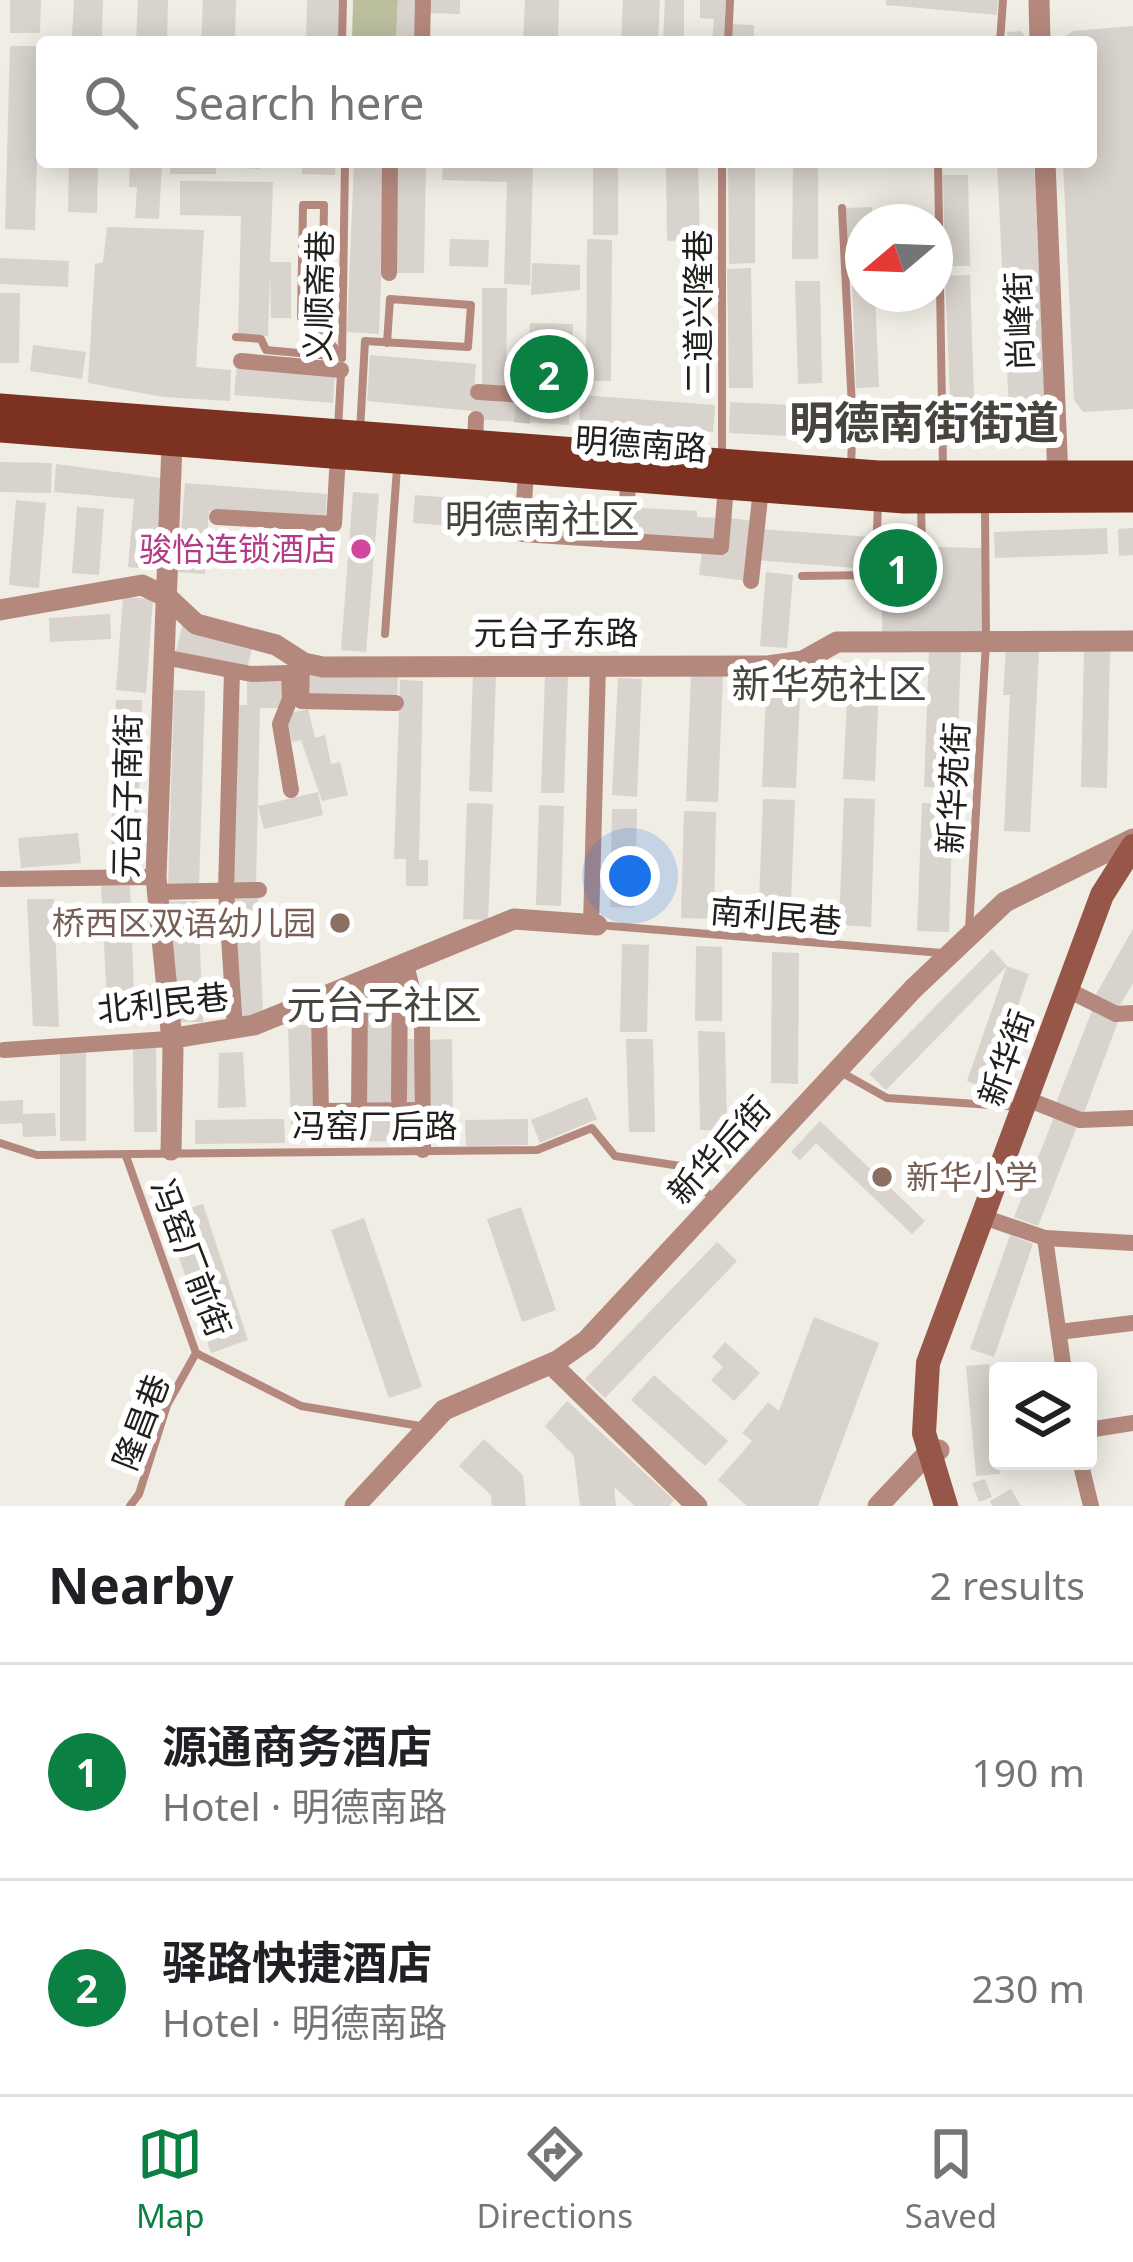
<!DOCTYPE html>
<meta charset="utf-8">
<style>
body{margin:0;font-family:"Noto Sans","Noto Sans SC",sans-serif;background:#f2f2f2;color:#202124}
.controls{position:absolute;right:36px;bottom:36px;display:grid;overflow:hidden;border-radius:12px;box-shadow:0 6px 30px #0003}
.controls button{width:108px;height:108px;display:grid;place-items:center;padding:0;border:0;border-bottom:3px solid #e0e0e0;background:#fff;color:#202124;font:60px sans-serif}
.compass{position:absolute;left:845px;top:204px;width:108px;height:108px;border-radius:50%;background:#fff;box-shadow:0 6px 30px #0003;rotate:251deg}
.you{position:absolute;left:630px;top:876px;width:42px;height:42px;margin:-30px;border:9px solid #fff;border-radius:50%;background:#1a73e8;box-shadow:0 0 0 18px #1a73e833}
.badge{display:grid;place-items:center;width:78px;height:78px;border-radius:50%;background:#0b8043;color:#fff;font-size:39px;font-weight:700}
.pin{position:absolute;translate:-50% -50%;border:6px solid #fff;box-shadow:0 3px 12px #0006}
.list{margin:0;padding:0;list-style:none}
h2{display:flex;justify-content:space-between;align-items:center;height:156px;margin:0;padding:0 48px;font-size:51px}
h2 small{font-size:39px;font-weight:400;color:#757577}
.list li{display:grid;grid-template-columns:78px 1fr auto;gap:36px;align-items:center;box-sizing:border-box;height:216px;padding:0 48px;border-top:3px solid #e0e0e0}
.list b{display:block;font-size:45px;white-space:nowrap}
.list p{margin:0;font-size:39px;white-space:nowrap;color:#757577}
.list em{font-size:39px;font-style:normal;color:#757577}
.icon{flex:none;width:66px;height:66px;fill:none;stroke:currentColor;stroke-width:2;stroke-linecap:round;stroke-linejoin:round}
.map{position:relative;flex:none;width:1133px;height:1506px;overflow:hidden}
.search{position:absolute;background:#fff;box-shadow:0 6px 30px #0003;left:36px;right:36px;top:36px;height:132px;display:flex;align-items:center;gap:30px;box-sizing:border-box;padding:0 42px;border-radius:12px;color:#757577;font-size:45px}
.sheet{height:588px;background:#fff}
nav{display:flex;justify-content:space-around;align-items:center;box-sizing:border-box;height:168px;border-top:3px solid #e0e0e0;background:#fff;font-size:33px;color:#757577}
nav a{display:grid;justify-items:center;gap:6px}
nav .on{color:#0b8043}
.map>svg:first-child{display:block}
.green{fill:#bbbf9e}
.building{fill:#d8d3cc}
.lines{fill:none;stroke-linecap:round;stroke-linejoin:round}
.minor-tunnel{stroke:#c7c4bd;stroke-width:16;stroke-dasharray:16 8;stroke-linecap:butt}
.service{stroke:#b5887d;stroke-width:8}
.minor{stroke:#b5887d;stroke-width:16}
.tertiary{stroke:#b5887d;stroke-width:21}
.secondary{stroke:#965748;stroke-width:24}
.primary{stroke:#7d3221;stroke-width:27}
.hotel-dot{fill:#d1479c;stroke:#fff;stroke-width:4.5}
.education-dot{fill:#8d6e63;stroke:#fff;stroke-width:4.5}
.labels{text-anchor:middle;stroke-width:12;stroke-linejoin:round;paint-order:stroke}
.street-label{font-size:33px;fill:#21201d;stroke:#fff}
.hotel-label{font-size:33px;fill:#b23c85;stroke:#fff;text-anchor:end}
.education-label{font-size:33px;fill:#785e54;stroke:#fff;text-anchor:end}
.quarter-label{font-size:39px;fill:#46443d;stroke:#fff}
.district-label{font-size:45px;font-weight:bold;fill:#46443d;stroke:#fff}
</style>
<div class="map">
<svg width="1133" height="1506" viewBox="0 0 1133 1506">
<rect width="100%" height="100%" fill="#f0ede5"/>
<polygon class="green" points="353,0 398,0 396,42 352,42"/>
<g class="building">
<polygon points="10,0 41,0 40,33 10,33"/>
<polygon points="74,0 103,0 102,37 72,36"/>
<polygon points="138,0 168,0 167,42 136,42"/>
<polygon points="203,0 236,0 235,42 201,42"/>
<polygon points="307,0 341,0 339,42 306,42"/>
<polygon points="398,0 416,0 414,40 408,42 396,42"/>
<polygon points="429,0 460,0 460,14 428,13"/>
<polygon points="525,0 559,0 558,42 523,42"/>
<polygon points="623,0 660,0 658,42 621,42"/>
<polygon points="665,0 684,0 684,42 663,42"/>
<polygon points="700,0 726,0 725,42 712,42 714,19 700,18"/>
<polygon points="886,0 998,0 997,15 886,5"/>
<polygon points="731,24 754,25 754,42 730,42"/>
<polygon points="1133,26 1133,409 1083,412 1074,400 1063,162 1091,162 1091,42 1058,42 1073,31"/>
<polygon points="1021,31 1029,42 1008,42 1007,32"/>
<polygon points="10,46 40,46 35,230 5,229"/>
<polygon points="69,162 98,162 97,213 68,212"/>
<polygon points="130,162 162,162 159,219 135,218 137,187 129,187"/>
<rect x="170" y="162" width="46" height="12"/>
<polygon points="226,162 259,162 259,169 226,167"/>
<polygon points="302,162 336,162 335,175 302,174"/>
<polygon points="354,162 386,162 379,334 347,332"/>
<polygon points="397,162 426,162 424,273 396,273"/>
<polygon points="443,162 533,162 530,285 504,284 507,182 442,180"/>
<rect x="593" y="162" width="25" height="73"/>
<polygon points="666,162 698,162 700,240 667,241"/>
<polygon points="728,162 755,162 755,263 729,264"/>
<polygon points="793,162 818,162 818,259 792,259"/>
<polygon points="997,162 1034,162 1045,403 1038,410 1009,411"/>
<polygon points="943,175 968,175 970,266 945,266"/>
<polygon points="180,181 273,182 270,262 291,262 291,318 271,318 270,273 268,336 238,335 241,216 180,215"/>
<polygon points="872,207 873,222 863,222 863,276 854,276 854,265 849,265 846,208"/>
<polygon points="107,227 204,230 196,367 231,370 230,401 163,397 88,383 95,264 103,262"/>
<polygon points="450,239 489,240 488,267 449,266"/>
<polygon points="587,239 612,240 611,381 586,381"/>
<polygon points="0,258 69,261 68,287 0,284"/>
<polygon points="532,263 580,265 580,290 531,295"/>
<polygon points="751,268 753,388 729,388 727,269"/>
<polygon points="970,275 974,399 950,400 945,276"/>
<polygon points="795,281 820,281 822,383 798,384"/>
<polygon points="852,284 863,284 863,294 875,294 879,387 856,388"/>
<polygon points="482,288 507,288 506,387 482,387"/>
<polygon points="0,293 20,293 19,363 0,363"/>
<polygon points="530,323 573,324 569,425 473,419 473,411 367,401 370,355 476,364 474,392 527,396"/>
<polygon points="305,330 320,332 319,346 304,345"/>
<polygon points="33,345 86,352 82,379 30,371"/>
<polygon points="237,364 335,372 333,403 234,395"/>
<polygon points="581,395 715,405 713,432 579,423"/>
<polygon points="730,402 931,412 930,443 729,433"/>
<polygon points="0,462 52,463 51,493 0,492"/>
<polygon points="56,464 168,479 160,570 128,567 134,499 54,492"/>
<polygon points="185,483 327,494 325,520 209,511 205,574 178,572"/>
<polygon points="353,492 379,494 366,652 341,650"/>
<polygon points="415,495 518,503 515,531 413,523"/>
<polygon points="16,500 46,503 39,588 9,585"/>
<polygon points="528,502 697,511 697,517 717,518 716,541 527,531"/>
<polygon points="77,507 104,509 99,575 72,573"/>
<polygon points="728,518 755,521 748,581 699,575 702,552 723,554"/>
<polygon points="1107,528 1108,554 995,558 994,532"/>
<polygon points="1133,528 1133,555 1119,556 1118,529"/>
<polygon points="758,529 872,537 869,569 756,560"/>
<polygon points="882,536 914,536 914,600 929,600 929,547 982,548 982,636 882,636"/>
<polygon points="766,572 793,575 787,648 760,646"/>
<polygon points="123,597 153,599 146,693 116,690"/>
<polygon points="110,614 111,639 50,642 49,618"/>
<polygon points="183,623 254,641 247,669 176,651"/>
<polygon points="1006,648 1039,650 1030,832 1004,831 1010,695 1003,695"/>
<polygon points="1084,648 1110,649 1107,788 1081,787"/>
<polygon points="929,649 961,650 956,788 924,787"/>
<polygon points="767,671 801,673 796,788 762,787"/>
<polygon points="306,673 398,675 397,699 305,697"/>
<polygon points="473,674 496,675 492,792 469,791"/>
<polygon points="691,674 723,675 718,802 686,801"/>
<polygon points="545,676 568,676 564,793 541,793"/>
<polygon points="618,678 642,679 637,797 612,795"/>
<polygon points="400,680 423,681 419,860 428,860 428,886 406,886 406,859 394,859"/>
<polygon points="247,682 282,682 282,708 260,708 256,885 231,884 234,705 247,705"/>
<polygon points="848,684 879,686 875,781 843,779"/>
<polygon points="174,690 205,691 199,887 168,886"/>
<polygon points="116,700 142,700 137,865 111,864"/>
<polygon points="308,709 315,738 325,735 331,764 340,762 348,795 322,801 301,740 292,742 286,714"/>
<polygon points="318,792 323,815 264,829 258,806"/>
<polygon points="844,798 875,799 871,927 839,925"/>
<polygon points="763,799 795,800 790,928 758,927"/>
<polygon points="467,803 493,804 488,920 463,919"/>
<polygon points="922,803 953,804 949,932 917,931"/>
<polygon points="539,805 564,806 561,906 536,905"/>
<polygon points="612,809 637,809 635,908 610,907"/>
<polygon points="684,811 716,812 714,919 681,918"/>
<polygon points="78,833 81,863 21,868 18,838"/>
<polygon points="101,886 130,886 135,1020 108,1020"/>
<polygon points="229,895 258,895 263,1016 236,1017"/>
<polygon points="27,899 54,899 59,1027 33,1026"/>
<polygon points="168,901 198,901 203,1022 176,1022"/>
<polygon points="1133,929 1133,983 1118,1009 1095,996"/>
<polygon points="622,944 649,945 647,1032 620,1032"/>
<polygon points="696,946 722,947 722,1021 695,1021"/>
<polygon points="992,949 1007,966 886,1090 869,1074"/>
<polygon points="772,952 799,953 798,1084 771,1083"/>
<polygon points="1007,966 1029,974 989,1090 967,1081"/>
<rect x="365" y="999" width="29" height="104"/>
<polygon points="1093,1008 1119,1019 1082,1118 1054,1108"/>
<polygon points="288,1025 314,1025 316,1118 413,1117 414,1141 317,1142 317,1125 291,1125"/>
<polygon points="698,1031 725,1032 727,1131 700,1130"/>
<polygon points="406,1039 416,1039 414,1104 404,1104"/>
<polygon points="452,1039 453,1134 427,1134 425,1040"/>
<polygon points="626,1039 653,1039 655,1132 629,1132"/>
<polygon points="133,1047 156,1047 157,1132 134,1132"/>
<rect x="60" y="1051" width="26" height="90"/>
<polygon points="243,1052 246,1107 218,1108 219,1053"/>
<polygon points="587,1097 597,1119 540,1143 531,1120"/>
<polygon points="23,1100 23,1114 55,1113 56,1136 23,1137 22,1123 0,1124 0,1101"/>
<polygon points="1055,1115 1078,1124 1038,1226 1014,1217"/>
<polygon points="284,1119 285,1143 195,1144 195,1120"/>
<polygon points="528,1119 528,1145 466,1146 465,1120"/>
<polygon points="820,1121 925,1221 912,1234 816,1143 800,1160 791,1152"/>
<polygon points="203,1204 248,1340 211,1353 165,1216"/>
<polygon points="521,1207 556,1310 522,1322 487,1219"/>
<polygon points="364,1218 422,1387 389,1398 331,1230"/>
<polygon points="1010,1235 1033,1244 994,1357 970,1349"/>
<polygon points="717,1242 737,1261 605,1398 585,1379"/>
<polygon points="814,1317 879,1343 818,1506 747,1506 718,1480 752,1441 742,1433 768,1402 779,1411"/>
<polygon points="725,1342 760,1373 734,1401 711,1380 723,1367 712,1357"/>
<polygon points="989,1364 1000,1474 976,1476 966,1366"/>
<polygon points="654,1375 728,1441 705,1466 631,1400"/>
<polygon points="567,1401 674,1500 669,1506 635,1506 614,1487 616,1506 580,1506 574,1456 545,1426"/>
<polygon points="484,1439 523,1475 526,1506 492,1506 491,1495 459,1466"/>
<polygon points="985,1479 992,1497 979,1502 972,1483"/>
<polygon points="1011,1489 1021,1506 992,1506 990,1501"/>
</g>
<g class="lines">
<g class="minor-tunnel">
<polyline points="522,423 525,395"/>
<polyline points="625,536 627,507"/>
</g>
<g class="service">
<polyline points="342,42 343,0"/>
<polyline points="728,42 730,0"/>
<polyline points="1000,42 1003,0"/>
<polyline points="938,162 943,469"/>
<polyline points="842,208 852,408"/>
<polyline points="322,318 301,317 303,205 324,205 322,318 322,332 342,357"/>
<polyline points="236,337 261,339 266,350 341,357"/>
<polyline points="342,358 345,162"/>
<polyline points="338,429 341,373"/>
<polyline points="360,431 365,341 468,347 471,305 390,299 387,343"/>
<polyline points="722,454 722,162"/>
<polyline points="851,467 852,439"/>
<polyline points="921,506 923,594"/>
<polyline points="802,576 875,575 878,506"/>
<polyline points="385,634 397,468"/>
<polyline points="598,925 942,953"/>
<polyline points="969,929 986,643 985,506"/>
<polyline points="839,1071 887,1098 1021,1107"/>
<polyline points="0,1143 37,1155 537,1150 592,1128 615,1156 687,1167 714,1201"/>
<polyline points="126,1156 196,1353 301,1406 420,1426"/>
<polyline points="130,1506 139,1494 167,1405 196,1353"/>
</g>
<g class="minor">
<polyline points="422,42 423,0"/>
<polyline points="389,273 390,162"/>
<polyline points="241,361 341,370"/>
<polyline points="478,392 525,395"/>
<polyline points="475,441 476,419"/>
<polyline points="526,471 522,534 721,547 726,486"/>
<polyline points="627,507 628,479"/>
<polyline points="217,517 334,524 338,456"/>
<polyline points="751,581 761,489"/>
<polyline points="164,657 251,674 289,673 290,699 280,724 291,790"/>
<polyline points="302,662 301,701 396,703"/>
<polyline points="232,671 226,891 235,1030"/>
<polyline points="0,879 156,877"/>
<polyline points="157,892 259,890"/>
<polyline points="591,925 598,666"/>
<polyline points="405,961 422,1027 423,1150"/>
<polyline points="1078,995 1116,1014 1133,1013"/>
<polyline points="360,998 319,1013 321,1111 423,1110"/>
<polyline points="4,1050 168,1039"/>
<polyline points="399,1099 400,974"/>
<polyline points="1037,1103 1080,1120 1133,1118"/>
<polyline points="359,1111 360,998 400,983"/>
<polyline points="992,1220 1045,1238 1064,1371"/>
<polyline points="1045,1238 1133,1243"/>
<polyline points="1059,1332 1133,1323"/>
<polyline points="1088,1430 1133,1423"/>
<polyline points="1080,1461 1091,1506"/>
</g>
<g class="tertiary">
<polyline points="1039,0 1040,42"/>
<polyline points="1045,162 1058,478"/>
<polyline points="0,610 142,585 167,597 196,624 276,645 304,663 323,667 768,666 803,661 837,642 1133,641"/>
<polyline points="168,1039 254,1025 514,919 597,925"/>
<polyline points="171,1150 173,1051 156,877 172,443"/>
<polyline points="551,1364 697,1506"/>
<polyline points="355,1506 444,1410 557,1361 587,1340 913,989 1005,902 1133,839"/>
<polyline points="878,1506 928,1453 939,1450"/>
</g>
<polyline class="secondary" points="946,1506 924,1433 928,1363 1102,895 1133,846"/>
<g class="primary">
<polyline points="0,407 878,474 1133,474"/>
<polyline points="0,429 904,500 1133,499"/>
</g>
</g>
<circle class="hotel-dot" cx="361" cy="549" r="12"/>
<g class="education-dot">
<circle cx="340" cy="923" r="12"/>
<circle cx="882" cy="1177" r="12"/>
</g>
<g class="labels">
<g class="street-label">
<text transform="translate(319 296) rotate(-89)" y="12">义顺斋巷</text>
<text transform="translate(698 312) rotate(-90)" y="12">二道兴隆巷</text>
<text transform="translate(1019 321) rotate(-92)" y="12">尚峰街</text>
<text transform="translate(641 444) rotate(4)" y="12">明德南路</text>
<text x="556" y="645">元台子东路</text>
<text transform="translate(953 788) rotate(-87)" y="12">新华苑街</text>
<text transform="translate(127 796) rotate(-89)" y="12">元台子南街</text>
<text transform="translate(776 916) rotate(5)" y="12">南利民巷</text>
<text transform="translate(163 1003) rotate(-6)" y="12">北利民巷</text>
<text transform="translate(1006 1058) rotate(-70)" y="12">新华街</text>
<text x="375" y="1138">冯窑厂后路</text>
<text transform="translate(719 1150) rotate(-47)" y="12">新华后街</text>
<text transform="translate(191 1258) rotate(69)" y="12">冯窑厂前街</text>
<text transform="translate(141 1422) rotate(-69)" y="12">隆昌巷</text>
</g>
<g class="hotel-label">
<text x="337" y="561">骏怡连锁酒店</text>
</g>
<g class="education-label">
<text x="316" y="935">桥西区双语幼儿园</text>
<text x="906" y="1189" text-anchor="start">新华小学</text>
</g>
<g class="quarter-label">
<text x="542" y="533">明德南社区</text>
<text x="829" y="698">新华苑社区</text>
<text x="384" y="1019">元台子社区</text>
</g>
<g class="district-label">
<text x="924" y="439">明德南街街道</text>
</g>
</g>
</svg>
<div class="controls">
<button><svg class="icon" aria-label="layers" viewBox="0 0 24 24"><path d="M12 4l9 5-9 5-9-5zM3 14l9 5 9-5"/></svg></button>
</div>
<svg class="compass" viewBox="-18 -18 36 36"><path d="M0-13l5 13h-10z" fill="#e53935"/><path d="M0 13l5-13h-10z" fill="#757577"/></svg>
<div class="you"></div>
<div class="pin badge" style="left:898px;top:568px">1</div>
<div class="pin badge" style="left:549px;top:374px">2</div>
<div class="search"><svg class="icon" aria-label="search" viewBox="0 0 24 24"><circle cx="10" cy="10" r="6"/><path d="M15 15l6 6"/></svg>Search here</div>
</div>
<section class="sheet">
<h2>Nearby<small>2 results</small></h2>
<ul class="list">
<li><span class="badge">1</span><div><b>源通商务酒店</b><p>Hotel · 明德南路</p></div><em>190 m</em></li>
<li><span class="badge">2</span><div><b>驿路快捷酒店</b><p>Hotel · 明德南路</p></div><em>230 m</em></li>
</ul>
</section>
<nav>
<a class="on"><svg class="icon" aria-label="map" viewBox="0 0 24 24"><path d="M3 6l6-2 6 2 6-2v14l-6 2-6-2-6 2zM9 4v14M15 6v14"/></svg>Map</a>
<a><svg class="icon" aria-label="directions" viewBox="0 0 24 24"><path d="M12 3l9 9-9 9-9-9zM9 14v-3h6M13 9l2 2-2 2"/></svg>Directions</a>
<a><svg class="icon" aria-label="saved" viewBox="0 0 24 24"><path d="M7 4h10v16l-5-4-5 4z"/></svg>Saved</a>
</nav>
